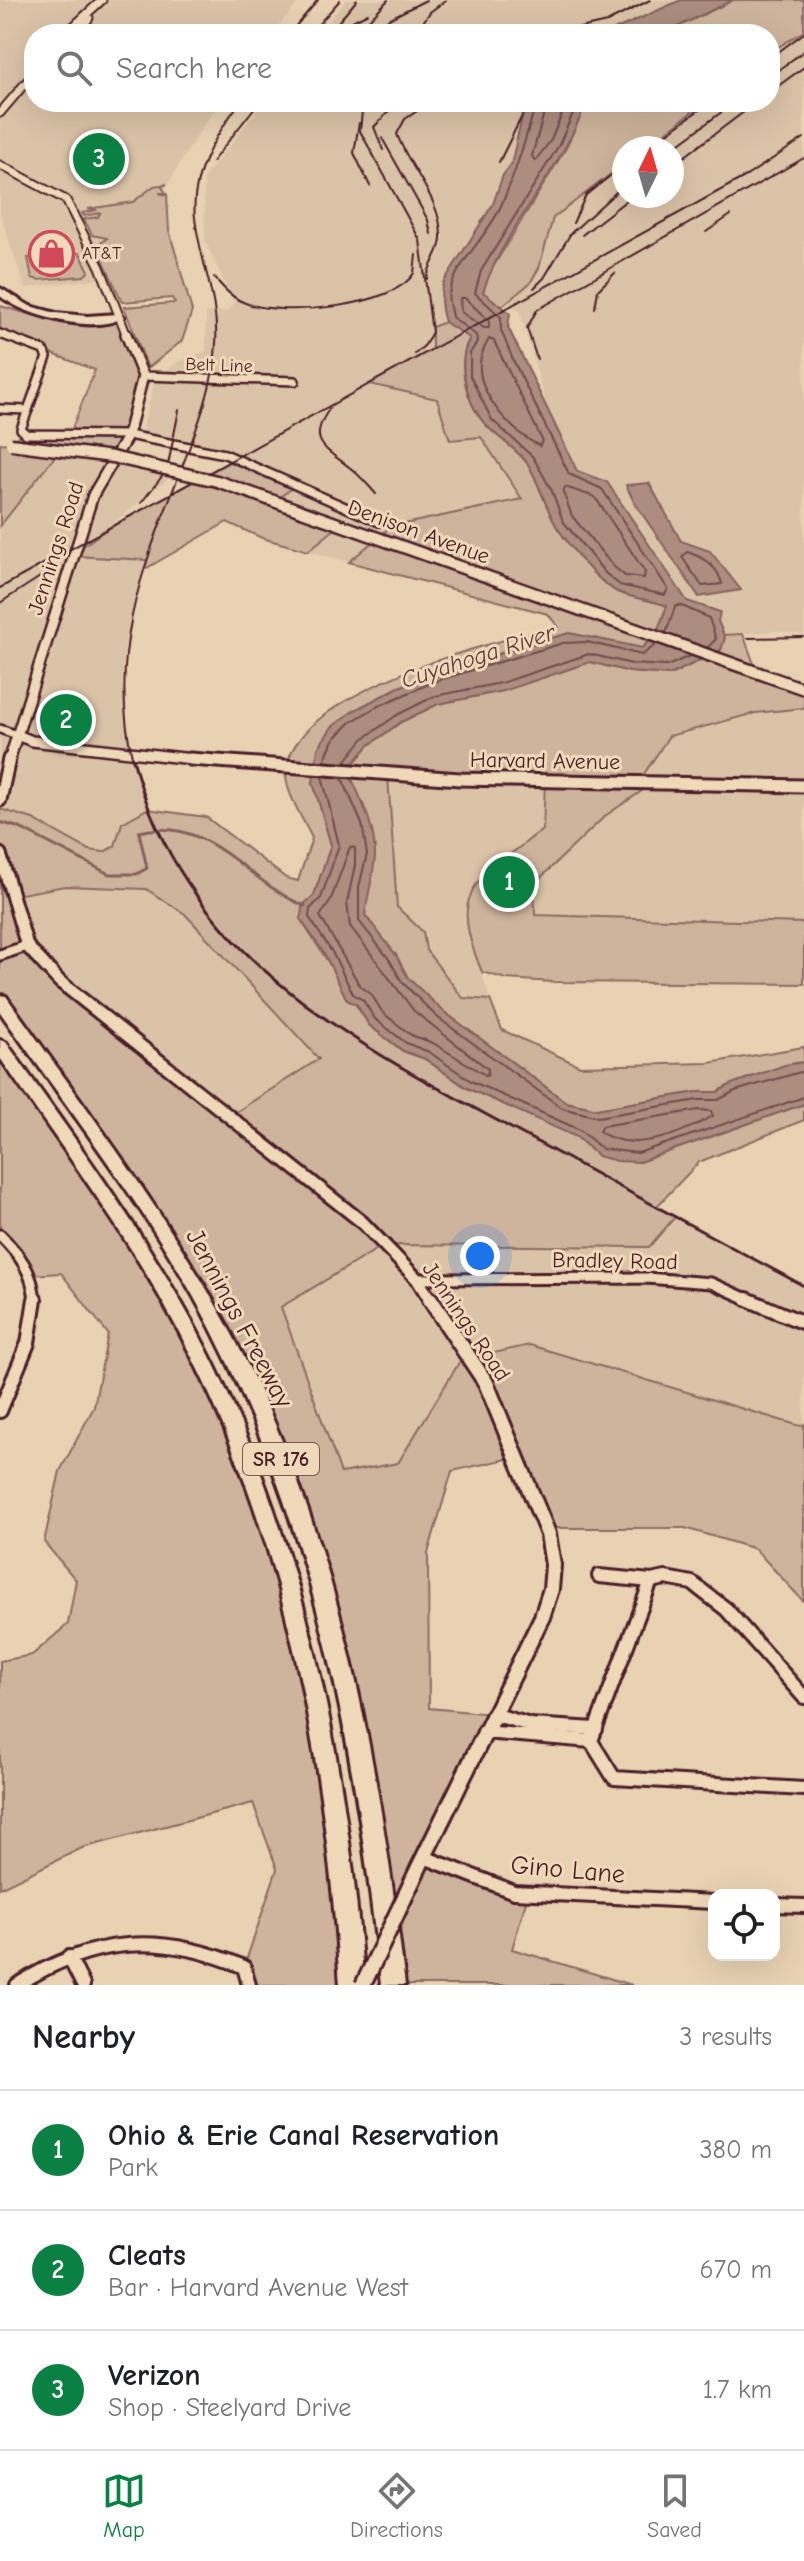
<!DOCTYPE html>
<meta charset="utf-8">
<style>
body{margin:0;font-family:"Comic Neue",sans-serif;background:#f6f6f6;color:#202124}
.controls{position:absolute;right:24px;bottom:24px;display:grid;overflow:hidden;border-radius:16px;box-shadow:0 8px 32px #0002}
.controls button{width:72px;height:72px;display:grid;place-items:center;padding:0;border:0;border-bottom:2px solid #e0e0e0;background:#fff;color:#202124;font:40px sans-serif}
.compass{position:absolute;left:612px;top:136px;width:72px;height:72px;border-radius:50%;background:#fff;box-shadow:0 8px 32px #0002;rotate:5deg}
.you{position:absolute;left:480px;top:1256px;width:28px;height:28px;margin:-20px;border:6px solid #fff;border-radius:50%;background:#1a73e8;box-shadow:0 0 0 12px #1a73e833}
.badge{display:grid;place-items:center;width:52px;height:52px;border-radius:50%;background:#0b8043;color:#fff;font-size:26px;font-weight:700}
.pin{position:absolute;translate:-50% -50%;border:4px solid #fff;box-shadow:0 2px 8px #0006}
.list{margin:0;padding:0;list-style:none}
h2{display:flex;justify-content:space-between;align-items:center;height:104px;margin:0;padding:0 32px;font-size:34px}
h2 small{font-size:26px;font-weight:400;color:#757577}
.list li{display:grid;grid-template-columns:52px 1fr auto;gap:24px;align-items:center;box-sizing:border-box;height:120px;padding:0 32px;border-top:2px solid #e0e0e0}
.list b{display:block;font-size:30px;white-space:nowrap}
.list p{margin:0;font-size:26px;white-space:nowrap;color:#757577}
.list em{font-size:26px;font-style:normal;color:#757577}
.icon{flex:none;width:44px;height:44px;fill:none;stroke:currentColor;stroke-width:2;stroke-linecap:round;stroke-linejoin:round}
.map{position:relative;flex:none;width:804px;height:1985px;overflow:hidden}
.search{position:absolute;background:#fff;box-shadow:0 8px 32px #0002;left:24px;right:24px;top:24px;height:88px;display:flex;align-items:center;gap:20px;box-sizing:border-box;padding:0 28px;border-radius:32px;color:#757577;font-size:30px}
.sheet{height:464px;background:#fff}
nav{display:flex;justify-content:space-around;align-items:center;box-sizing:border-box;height:112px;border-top:2px solid #e0e0e0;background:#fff;font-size:22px;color:#757577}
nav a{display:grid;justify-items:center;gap:4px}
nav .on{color:#0b8043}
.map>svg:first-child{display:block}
.built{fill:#dbc3a7}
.green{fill:#ceb49c;stroke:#8c6a64;stroke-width:2;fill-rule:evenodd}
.water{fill:#ac8d7f;stroke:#85615d;stroke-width:2}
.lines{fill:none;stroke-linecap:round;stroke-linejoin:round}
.shore{stroke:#714b4d;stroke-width:2}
.stream{stroke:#85615d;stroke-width:3}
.minor-far3-casing{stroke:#4a1f2b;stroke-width:10}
.minor-far2-casing{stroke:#4a1f2b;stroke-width:12}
.minor-far1-casing{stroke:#4a1f2b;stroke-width:15}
.minor-casing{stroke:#4a1f2b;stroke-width:18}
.tertiary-far3-casing{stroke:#4a1f2b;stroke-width:11}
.tertiary-far2-casing{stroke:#4a1f2b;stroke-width:14}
.tertiary-far1-casing{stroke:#4a1f2b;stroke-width:17}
.tertiary-casing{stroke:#4a1f2b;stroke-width:20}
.motorway-casing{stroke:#4a1f2b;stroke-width:6}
.minor-far3{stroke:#efd9b8;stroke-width:6}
.minor-far2{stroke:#efd9b8;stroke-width:7}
.minor-far1{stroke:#efd9b8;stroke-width:9}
.minor{stroke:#efd9b8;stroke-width:12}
.tertiary-far3{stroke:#efd9b8;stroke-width:7}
.tertiary-far2{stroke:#efd9b8;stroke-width:9}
.tertiary-far1{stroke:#efd9b8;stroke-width:11}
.tertiary{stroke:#efd9b8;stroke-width:14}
.motorway{fill:#efd9b8;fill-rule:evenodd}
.rail-far1{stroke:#4a1f2b;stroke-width:2}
.rail{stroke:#4a1f2b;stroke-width:3}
.tertiary-bridge-casing{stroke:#4a1f2b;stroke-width:20;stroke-linecap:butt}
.secondary-bridge-casing{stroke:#4a1f2b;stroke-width:15;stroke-linecap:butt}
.tertiary-bridge{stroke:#efd9b8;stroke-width:14}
.secondary-bridge{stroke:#efd9b8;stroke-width:10}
.labels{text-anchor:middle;stroke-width:6;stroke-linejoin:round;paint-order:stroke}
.far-poi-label{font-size:18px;fill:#4a1f2b;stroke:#efd9b8;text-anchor:start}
.far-street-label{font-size:18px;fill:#4a1f2b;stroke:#efd9b8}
.shield{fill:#efd9b8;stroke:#7c5755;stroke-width:2}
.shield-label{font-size:20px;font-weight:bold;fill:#4a1f2b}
.street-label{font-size:22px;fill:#4a1f2b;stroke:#efd9b8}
.water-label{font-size:24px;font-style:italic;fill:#623a40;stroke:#efd9b8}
.near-street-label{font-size:26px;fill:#4a1f2b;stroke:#efd9b8}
</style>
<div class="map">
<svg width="804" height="1985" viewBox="0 0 804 1985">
<rect width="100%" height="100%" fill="#e8d2b2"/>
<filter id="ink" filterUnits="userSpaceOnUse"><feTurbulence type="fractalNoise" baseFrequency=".0125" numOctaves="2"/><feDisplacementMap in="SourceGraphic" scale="16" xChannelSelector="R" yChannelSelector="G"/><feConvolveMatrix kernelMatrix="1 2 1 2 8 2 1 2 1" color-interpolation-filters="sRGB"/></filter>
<g filter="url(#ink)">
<g class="built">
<polygon points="0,0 301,0 271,34 34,34 34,102 220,102 193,141 160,198 166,270 25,288 0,213"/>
<polygon points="346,0 681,0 605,34 319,34"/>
<polygon points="804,31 804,635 776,631 724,635 718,621 702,607 687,601 577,471 549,414 520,311 507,302 530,283 539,268 553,218 624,164 624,196 672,196 672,148 645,148 705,102 770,102 770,52"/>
<polygon points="264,102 530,102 522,117 511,165 496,191 493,204 443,283 442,311 445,322 432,327 433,349 371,384 437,399 450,440 481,437 522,499 390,527 349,562 308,551 341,524 276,500 294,486 235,463 176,447 139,442 155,380 176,363 206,351 206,313 227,311 234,303 205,241 204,178"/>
<polygon points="60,449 175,473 104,531 78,545 75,556 148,560 135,598 124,652 122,682 131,753 147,809 122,823 115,846 104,852 89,850 33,819 0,809 0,526"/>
<polygon points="804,708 804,786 640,781 669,736 755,713"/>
<polygon points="388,776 545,781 542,837 490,867 468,897 467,925 490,1000 463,998 425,950 422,931 397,907"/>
<polygon points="649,786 804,791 804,923 535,916 533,884 605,816"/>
<polygon points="65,886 146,889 185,914 320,1059 228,1117 175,1075 27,946 10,896"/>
<polygon points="675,1217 804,1286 804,1424 801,1426 471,1358 465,1351 398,1463 340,1473 281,1307 384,1245 648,1247"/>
</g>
<g class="green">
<polygon points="733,0 804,0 804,31 770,52 770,34 663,34"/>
<polygon points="586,102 705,102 645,148 624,148 624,164 553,218 539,268 530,283 501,307 482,292 488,275 566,148"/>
<polygon points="167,184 162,187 166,193 159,193 167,195 169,230 192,311 182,341 148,368 124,307 175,303 172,298 122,302 97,246 107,238 92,235 84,219 98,217 100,213 84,216 82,213 97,210 88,209 133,202 154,186"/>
<polygon points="80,253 89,271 84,276 38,280 32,278 28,258"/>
<polygon points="0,306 65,324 120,322 143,376 130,430 115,458 60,450 0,526 0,443 11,444 21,432 69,436 95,370 0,334"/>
<path d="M445 322 470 338C454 364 468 408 489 428 501 440 520 451 529 466 540 485 547 511 557 527 571 548 593 577 615 591 626 598 652 599 667 606L657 632 642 648 569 633 450 668 399 687 353 711 313 782 331 845 314 895 301 920 369 1025 403 1051 425 1059 467 1088 577 1137 598 1156 639 1162 804 1104V1120L699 1162 657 1206 675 1217 649 1247 384 1245 281 1307 341 1473 398 1463 466 1351 471 1358 530 1345 800 1426 804 1424V1602L755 1549 685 1528H545L516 1457 452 1471 428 1553 429 1708 493 1714 424 1856 528 1894 512 1949 632 1985H393L342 1648 219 1327 0 1000V809L33 819 89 850 104 852 115 846 122 823 147 809 206 817 286 878 298 881 312 838C303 818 284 791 286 770 296 690 491 642 558 627L548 614 349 562 390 527 522 499 481 437 450 440 437 399 370 384 432 349V327ZM65 886 146 889 185 914 319 1059 228 1117 59 980 27 946 10 896Z"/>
<polygon points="229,462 295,486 277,499 341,524 308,551 262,538 227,522 145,569 147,560 74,556 76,551 104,531"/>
<path d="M743 634 757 672 804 684V708L755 713 669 736 640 780 649 786 605 816 534 884 535 915 804 923V984L553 982 506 979 482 972C458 913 458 888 513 852 524 845 532 836 543 830L545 782 388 776 397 907 423 932 426 950 463 998 490 1000 502 1030 580 1066 709 1063 804 1047V1062L785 1065 732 1084 717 1092H697L597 1109 566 1102 443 1011 408 978 396 955 365 915 367 888 375 855 348 770 368 746 401 722 438 704 503 691 590 662 630 672 670 675 721 650 724 635Z"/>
<polygon points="0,1046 187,1330 286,1573 352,1985 249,1985 244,1967 277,1869 253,1803 82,1848 0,1888 0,1661 32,1655 68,1624 76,1580 44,1542 60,1471 94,1407 108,1334 61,1273 30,1275 0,1235"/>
</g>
<g class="water">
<polygon points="681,0 733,0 663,34 605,34"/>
<path d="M530 102H586C562 171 506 224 483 292L510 313 508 327 577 471 607 482 687 601 720 612 718 621 725 638 721 650 670 675 630 672 590 662 503 691 438 704 401 722 368 746 348 770C359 796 375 824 375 854 375 870 367 896 365 915L396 955 408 978 443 1011 566 1102 597 1109 697 1092H717L732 1084 785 1065 804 1062V1104L639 1162 617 1161 598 1156 577 1137 467 1088 425 1059 403 1051 369 1025 357 1005 347 1000 325 955 301 920 302 906 314 895 331 845 313 782 318 748 332 727 353 711 399 687 450 668 569 633 642 648 657 632 667 606C652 599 626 598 614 590 593 576 571 548 557 527 547 511 540 485 529 466 520 451 501 440 489 428 468 408 455 364 470 338L445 322C441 309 439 297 443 283L493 204 503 175 511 165 522 117Z"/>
<polygon points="649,483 681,541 710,551 741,590 699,597 634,502 626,485"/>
</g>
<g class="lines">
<g class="shore">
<path d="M536 102C526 139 516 173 500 208 487 237 457 261 449 293 447 299 451 310 452 317L476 335 477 342 470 353V376L492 420 533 457 552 491 563 521 605 573 620 585 665 595 668 589 602 489 569 474 513 360 501 330V317L475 293 481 271 559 145 578 102"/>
<polyline points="547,102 532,156 535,161 551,140 567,102"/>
<polygon points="460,298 465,298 489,321 489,328 484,328 461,312"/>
<path d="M489 339 494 341 542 440 540 446C513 433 477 395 480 362 481 354 485 346 489 339Z"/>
<polygon points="565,487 595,497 645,572 644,578 625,576 613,566 572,516 563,492"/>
<path d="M687 552C703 557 718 566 722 584L702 586 682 557Z"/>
<polyline points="666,633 675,607 680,605 709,618 716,639 708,647"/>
<polyline points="324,761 333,740 351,722 376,707 436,681 563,643 587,642 642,655 657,644"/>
<polyline points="344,763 363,739 397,715 435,696 501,683 589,654 632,664 667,666 690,656"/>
<polyline points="322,776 339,845 321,898 310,909 309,917 332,952 353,994 363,1000 375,1019 406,1043 429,1052 471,1081 580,1130 602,1149 638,1153 804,1097"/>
<polyline points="342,778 362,824 367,854 359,887 359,921 389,959 402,982 437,1017 562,1108 598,1117 698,1100 718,1100 735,1091 804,1071"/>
<polygon points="350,847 355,848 355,865 347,903 350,926 414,1011 488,1069 487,1076 433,1043 411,1035 383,1013 371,994 360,986 320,916 330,902"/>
<path d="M699 1110 711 1111 713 1116C681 1134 632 1155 599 1131L602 1126Z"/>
</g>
<path class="stream" d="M0 822 20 828 109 874H137L147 868 139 832C210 815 247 883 305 906"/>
<defs>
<polyline id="minor-far3" points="0,334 5,336"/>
<g id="minor-far2">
<polyline points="0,334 43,350 47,357 21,429 26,434 128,435 225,454 379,522"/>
<polyline points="143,376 295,381"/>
<polyline points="0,409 28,410"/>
<polyline points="0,729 17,735"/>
</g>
<g id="minor-far1">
<polyline points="0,955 27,946"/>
<path d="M0 1235C20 1255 33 1272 35 1301"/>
<polyline points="417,1279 646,1278 711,1283 752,1301"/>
</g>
<g id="minor">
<polyline points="747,1299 804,1323"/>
<polyline points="0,1411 28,1343 35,1299"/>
<polyline points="599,1576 651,1581 666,1578 692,1583 726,1609 804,1697"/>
<polyline points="493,1714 530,1725 596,1729"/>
<polyline points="484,1732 591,1741"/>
<polyline points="591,1741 614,1778 804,1789"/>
<polyline points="591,1741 651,1581"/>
<polyline points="424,1857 514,1892 714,1902"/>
<polyline points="774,1905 804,1906"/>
<polyline points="69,1957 83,1985"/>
<path d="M17 1985C92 1937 162 1932 244 1967L249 1985"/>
</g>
<g id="tertiary-far3">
<polyline points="65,34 102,0"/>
<polyline points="76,34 89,18"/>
<polyline points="0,113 34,73"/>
<polyline points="0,165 66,200 100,267 127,336"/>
</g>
<g id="tertiary-far2">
<polyline points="17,735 32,741 210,761"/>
<polyline points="9,761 93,495 128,435 143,376 126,334"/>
</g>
<g id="tertiary-far1">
<polyline points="190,759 460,779 804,786"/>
<polyline points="0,800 9,759"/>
<polyline points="0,854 27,946 59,981 362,1222 417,1279 431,1301"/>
</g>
<polyline id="tertiary" points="419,1867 542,1617 551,1589 553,1565 548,1534 486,1383 430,1299"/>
<g id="motorway">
<path d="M0 288 30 306 56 313 87 316 118 314 124 317C95 335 25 316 0 296Z"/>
<path d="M0 995 6 996C82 1103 162 1207 226 1323 338 1527 378 1757 405 1985H381C356 1752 318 1539 211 1329 153 1216 72 1115 0 1012Z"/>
<path d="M0 1040 6 1042C72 1136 142 1228 196 1329 304 1532 346 1757 364 1985H340C325 1759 286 1534 179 1332 128 1235 62 1148 0 1058Z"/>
</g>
</defs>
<use href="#minor-far3" class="minor-far3-casing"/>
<use href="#minor-far2" class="minor-far2-casing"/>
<use href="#minor-far1" class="minor-far1-casing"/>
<use href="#minor" class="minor-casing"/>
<use href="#tertiary-far3" class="tertiary-far3-casing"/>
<use href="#tertiary-far2" class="tertiary-far2-casing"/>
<use href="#tertiary-far1" class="tertiary-far1-casing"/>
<use href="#tertiary" class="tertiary-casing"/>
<use href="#motorway" class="motorway-casing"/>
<use href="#minor-far3" class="minor-far3"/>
<use href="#minor-far2" class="minor-far2"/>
<use href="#minor-far1" class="minor-far1"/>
<use href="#minor" class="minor"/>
<use href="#tertiary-far3" class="tertiary-far3"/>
<use href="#tertiary-far2" class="tertiary-far2"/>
<use href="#tertiary-far1" class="tertiary-far1"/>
<use href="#tertiary" class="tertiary"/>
<use href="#motorway" class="motorway"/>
<g class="rail-far1">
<polyline points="363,26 388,0"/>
<polyline points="335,30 368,13"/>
<polyline points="289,34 318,0"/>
<polyline points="310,34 340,0"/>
<polyline points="328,34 357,0"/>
<polyline points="359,34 426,0"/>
<polyline points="415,34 430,12 446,0"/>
<polyline points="553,34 607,22 650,0"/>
<polyline points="770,58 804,33"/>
<polyline points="770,76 804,51"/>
<polyline points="770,92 804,67"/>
<polyline points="363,102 360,131 420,240 432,332 425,345 415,354"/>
<polyline points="359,123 354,153 370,186"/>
<polyline points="382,138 428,220 431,234"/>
<polyline points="647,148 710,102"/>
<polyline points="672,149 735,102"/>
<polyline points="383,150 374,127 398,102"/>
<polyline points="212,162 259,102"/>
<polyline points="499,162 529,102"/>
<polyline points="672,166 757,102"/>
<polyline points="573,223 586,195 624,165"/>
<polyline points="706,232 731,215"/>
<polyline points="582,235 632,196"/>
<path d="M214 277C224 289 233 299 248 304 284 316 393 308 414 273L416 255"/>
<path d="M427 279C428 264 441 253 441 238 442 199 409 169 397 134L405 119 431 102"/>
<polyline points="534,288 544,278 571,233 624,185"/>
<polyline points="595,308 598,290 615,273"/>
<polyline points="537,359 527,328 537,310 804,158"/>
<path d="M330 408C304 444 328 449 354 471 362 478 369 486 376 494"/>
<polyline points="141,503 167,470 179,410"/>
<polyline points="0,588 748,175 804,138"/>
<polyline points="0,603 40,577"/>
<polyline points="748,638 804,637"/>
<path d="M133 761C107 652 143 567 182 467 197 428 214 386 216 344 219 299 200 262 195 218 190 175 216 135 240 102"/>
</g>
<path class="rail" d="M133 759C184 959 359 1046 526 1136 619 1187 711 1236 804 1286"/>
<defs>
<polyline id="tertiary-bridge" points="363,1985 419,1867"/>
<polyline id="secondary-bridge" points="11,444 112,457 217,481 804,689"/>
</defs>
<use href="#tertiary-bridge" class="tertiary-bridge-casing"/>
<use href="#secondary-bridge" class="secondary-bridge-casing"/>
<use href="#tertiary-bridge" class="tertiary-bridge"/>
<use href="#secondary-bridge" class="secondary-bridge"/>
</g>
</g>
<defs>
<symbol id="shop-ring" viewBox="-11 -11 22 22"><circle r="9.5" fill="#efd9b8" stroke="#d1495b" stroke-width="1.5"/><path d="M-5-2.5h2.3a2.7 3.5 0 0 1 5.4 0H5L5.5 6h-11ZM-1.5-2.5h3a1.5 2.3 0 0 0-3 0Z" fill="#d1495b"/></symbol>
</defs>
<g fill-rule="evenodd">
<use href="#shop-ring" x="26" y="228" width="51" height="51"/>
</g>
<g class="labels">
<g class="far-poi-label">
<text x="82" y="259">AT&amp;T</text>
</g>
<g class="far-street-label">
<text transform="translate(219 365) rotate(2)" y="6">Belt Line</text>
</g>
<rect class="shield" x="243" y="1443" width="76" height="32" rx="6"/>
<g class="shield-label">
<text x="281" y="1466">SR 176</text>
</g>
<g class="street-label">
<text transform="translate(419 531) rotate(20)" y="8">Denison Avenue</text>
<text transform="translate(55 548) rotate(-72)" y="8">Jennings Road</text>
<text transform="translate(545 760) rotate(1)" y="8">Harvard Avenue</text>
<text transform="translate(615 1260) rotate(1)" y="8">Bradley Road</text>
<text transform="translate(467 1321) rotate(56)" y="8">Jennings Road</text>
</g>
<g class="water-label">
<text transform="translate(478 656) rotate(-18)" y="8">Cuyahoga River</text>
</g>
<g class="near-street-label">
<text transform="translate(240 1318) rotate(62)" y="9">Jennings Freeway</text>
<text transform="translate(568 1869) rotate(5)" y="9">Gino Lane</text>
</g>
</g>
</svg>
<div class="controls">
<button><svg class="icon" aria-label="locate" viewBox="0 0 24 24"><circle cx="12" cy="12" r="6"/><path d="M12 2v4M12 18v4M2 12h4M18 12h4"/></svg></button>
</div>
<svg class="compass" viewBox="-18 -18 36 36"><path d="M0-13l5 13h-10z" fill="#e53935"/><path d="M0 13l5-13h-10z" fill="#757577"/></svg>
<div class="you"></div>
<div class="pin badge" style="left:509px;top:882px">1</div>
<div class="pin badge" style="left:66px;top:720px">2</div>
<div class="pin badge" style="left:99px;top:159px">3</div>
<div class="search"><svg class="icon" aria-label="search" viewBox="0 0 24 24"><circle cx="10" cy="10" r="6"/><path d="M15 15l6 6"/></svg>Search here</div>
</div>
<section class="sheet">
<h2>Nearby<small>3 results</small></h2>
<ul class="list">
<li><span class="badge">1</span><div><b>Ohio &amp; Erie Canal Reservation</b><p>Park</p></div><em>380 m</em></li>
<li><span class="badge">2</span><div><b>Cleats</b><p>Bar · Harvard Avenue West</p></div><em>670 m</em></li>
<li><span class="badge">3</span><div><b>Verizon</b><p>Shop · Steelyard Drive</p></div><em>1.7 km</em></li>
</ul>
</section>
<nav>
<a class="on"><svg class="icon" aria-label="map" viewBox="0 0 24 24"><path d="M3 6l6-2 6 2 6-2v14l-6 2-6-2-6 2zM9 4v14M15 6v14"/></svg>Map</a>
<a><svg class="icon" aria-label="directions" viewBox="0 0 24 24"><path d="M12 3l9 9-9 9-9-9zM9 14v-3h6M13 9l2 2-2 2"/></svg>Directions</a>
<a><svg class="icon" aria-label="saved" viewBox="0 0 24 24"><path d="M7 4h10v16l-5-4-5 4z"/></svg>Saved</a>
</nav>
